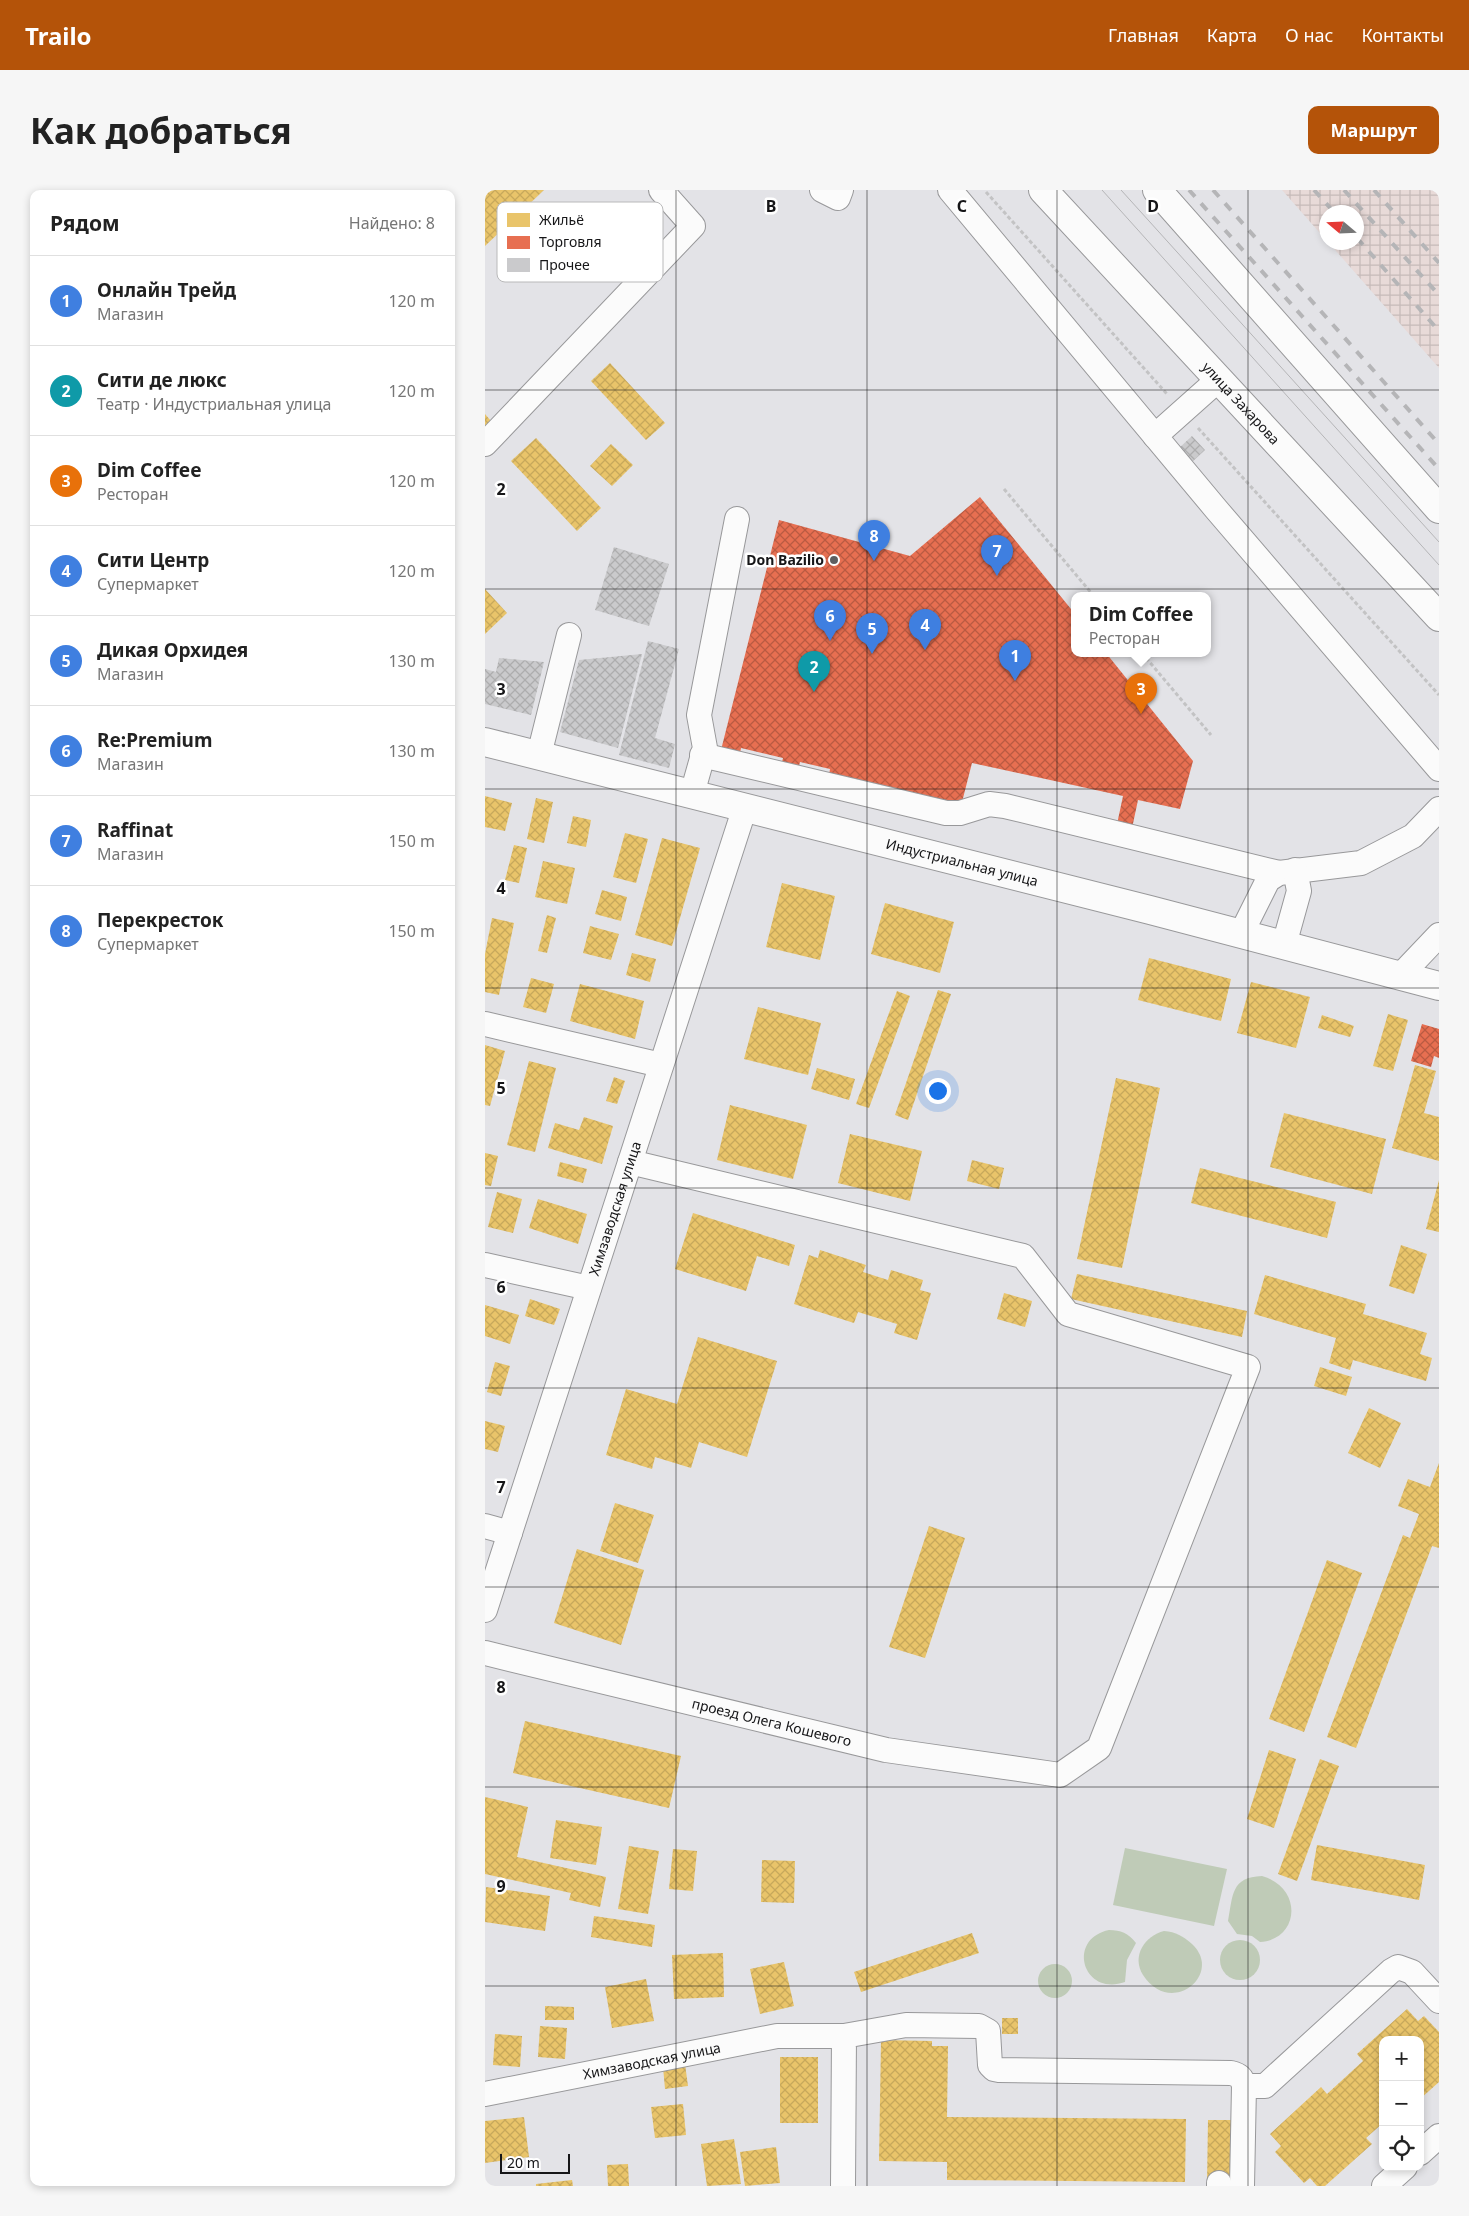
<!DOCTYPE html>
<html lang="ru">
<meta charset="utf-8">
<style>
body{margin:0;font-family:"Noto Sans",sans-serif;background:#f6f6f6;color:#222}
.controls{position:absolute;right:15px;bottom:15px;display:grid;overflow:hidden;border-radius:10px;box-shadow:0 2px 8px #0003}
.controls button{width:45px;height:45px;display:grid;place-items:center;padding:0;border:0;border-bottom:1px solid #e0e0e0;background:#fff;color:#222;font:25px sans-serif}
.compass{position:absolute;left:834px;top:15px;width:45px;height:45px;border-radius:50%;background:#fff;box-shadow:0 2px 8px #0003;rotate:289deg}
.scale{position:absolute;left:15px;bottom:12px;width:70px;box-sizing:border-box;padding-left:5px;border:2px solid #161618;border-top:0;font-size:14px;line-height:18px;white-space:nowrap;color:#161618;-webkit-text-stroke:4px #fff;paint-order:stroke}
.you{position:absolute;left:452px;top:900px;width:18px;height:18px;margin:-12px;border:4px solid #fff;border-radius:50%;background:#1a73e8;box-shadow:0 0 0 8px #1a73e833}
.badge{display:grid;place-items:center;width:32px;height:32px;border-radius:50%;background:#b45309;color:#fff;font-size:16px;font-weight:700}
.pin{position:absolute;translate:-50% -41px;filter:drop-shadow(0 1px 2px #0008)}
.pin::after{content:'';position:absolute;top:26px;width:18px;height:15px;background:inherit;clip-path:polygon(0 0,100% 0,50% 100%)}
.popup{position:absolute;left:586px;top:402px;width:140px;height:65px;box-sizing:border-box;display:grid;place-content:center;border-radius:10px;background:#fff;filter:drop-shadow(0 1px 4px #0005);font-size:16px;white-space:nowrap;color:#767676}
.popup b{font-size:19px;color:#222}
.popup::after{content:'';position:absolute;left:50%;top:100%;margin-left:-10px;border:10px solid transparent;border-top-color:#fff}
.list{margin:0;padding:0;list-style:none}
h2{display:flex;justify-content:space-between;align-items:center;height:65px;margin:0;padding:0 20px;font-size:21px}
h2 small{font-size:16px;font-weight:400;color:#767676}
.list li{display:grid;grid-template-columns:32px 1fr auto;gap:15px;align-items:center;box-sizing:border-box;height:90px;padding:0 20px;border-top:1px solid #e0e0e0}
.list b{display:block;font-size:19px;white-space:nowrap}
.list p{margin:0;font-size:16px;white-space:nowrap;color:#767676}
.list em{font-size:16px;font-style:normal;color:#767676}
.icon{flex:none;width:28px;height:28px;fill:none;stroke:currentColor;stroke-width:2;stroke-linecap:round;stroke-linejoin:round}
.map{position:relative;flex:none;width:954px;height:1996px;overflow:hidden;border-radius:10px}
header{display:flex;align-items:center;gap:30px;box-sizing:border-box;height:70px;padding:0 25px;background:#b45309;color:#fff}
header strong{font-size:24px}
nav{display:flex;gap:28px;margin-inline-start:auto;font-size:18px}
.intro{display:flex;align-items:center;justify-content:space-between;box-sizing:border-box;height:120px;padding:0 30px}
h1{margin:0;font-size:35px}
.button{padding:12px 22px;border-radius:10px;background:#b45309;color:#fff;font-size:18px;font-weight:700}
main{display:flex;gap:30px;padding:0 30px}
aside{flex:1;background:#fff;border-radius:10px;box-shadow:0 2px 8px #0003}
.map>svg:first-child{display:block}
.industrial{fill:url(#industrial-grid)}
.green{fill:#bfcbb7}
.homes{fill:url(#homes-cross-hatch)}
.shops{fill:url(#shops-cross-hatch)}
.building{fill:url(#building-cross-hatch)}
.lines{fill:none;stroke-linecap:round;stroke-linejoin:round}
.minor-casing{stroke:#98989a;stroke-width:26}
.major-casing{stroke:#98989a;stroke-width:30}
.path{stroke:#c3c3c4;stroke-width:3;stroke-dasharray:4 2.5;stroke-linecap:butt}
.minor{stroke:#fbfbfb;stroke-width:24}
.major{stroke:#fbfbfb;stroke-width:28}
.tram{stroke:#b5b5b7;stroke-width:1}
.rail{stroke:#b5b5b7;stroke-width:4;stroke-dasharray:9 9;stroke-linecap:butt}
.grid{fill:none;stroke:#161618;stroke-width:1;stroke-opacity:0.55}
.poi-dot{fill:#5e5e60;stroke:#fff;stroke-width:2}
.labels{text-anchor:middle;stroke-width:5;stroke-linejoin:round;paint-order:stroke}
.street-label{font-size:14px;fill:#161618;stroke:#fff}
.poi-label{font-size:14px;font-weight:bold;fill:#161618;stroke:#fff;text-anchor:end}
.key{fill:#fff;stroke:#b9b9ba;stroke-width:1}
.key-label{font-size:14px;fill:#161618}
.grid-label{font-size:16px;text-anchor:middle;font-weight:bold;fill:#161618;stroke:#fff;stroke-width:5;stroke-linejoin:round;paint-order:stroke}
</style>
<header>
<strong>Trailo</strong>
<nav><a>Главная</a><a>Карта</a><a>О нас</a><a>Контакты</a></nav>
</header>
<div class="intro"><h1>Как добраться</h1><a class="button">Маршрут</a></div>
<main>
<aside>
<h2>Рядом<small>Найдено: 8</small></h2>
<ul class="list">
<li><span class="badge" style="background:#3f7fe0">1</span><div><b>Онлайн Трейд</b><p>Магазин</p></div><em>120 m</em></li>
<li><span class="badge" style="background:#0f9aa8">2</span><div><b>Сити де люкс</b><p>Театр · Индустриальная улица</p></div><em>120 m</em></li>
<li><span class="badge" style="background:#e8710a">3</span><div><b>Dim Coffee</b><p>Ресторан</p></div><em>120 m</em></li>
<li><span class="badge" style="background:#3f7fe0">4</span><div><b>Сити Центр</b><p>Супермаркет</p></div><em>120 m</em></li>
<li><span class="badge" style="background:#3f7fe0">5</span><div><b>Дикая Орхидея</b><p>Магазин</p></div><em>130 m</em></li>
<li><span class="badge" style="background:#3f7fe0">6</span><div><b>Re:Premium</b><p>Магазин</p></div><em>130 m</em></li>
<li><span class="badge" style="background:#3f7fe0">7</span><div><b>Raffinat</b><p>Магазин</p></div><em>150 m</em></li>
<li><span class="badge" style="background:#3f7fe0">8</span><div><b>Перекресток</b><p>Супермаркет</p></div><em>150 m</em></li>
</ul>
</aside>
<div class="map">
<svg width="954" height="1996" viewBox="0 0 954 1996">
<defs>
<pattern id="industrial-grid" width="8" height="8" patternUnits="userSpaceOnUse" patternTransform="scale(1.25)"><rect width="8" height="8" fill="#e8dad8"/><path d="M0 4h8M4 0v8" fill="none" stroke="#c6bab9"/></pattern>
<pattern id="homes-cross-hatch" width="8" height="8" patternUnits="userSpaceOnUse" patternTransform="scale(1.25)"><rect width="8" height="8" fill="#e9c46a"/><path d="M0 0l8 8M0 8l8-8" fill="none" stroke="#c7a85b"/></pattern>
<pattern id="shops-cross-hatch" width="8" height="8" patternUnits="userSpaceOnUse" patternTransform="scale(1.25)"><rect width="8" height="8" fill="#e76f51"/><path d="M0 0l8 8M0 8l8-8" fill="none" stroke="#ba5a42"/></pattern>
<pattern id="building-cross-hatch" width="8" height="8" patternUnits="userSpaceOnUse" patternTransform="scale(1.25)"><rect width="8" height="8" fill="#cacacc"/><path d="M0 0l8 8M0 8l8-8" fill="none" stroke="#adadae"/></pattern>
</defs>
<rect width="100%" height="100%" fill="#e3e3e7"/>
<polygon class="industrial" points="797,0 954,0 954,178 844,53 872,52 872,22 842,22 841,50"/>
<g class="green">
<polygon points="640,1658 742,1679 729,1736 628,1715"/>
<path d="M777 1686C819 1698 814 1750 775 1752L767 1746 752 1744 743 1731C748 1705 746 1687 777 1686Z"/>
<path d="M624 1740C636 1740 643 1743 651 1753L642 1770 640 1792C598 1807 581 1749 624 1740Z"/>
<path d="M679 1741C691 1742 698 1746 707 1754 739 1784 686 1828 658 1785 646 1766 660 1746 679 1741Z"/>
<circle cx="755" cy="1770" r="20"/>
<circle cx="570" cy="1791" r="17"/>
</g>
<g class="homes">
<polygon points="0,0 59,0 0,56"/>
<polygon points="125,173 180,233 161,250 106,191"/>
<polygon points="0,224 6,231 0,237"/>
<polygon points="51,248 116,318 92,341 26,271"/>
<polygon points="126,254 148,275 127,296 105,276"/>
<polygon points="0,399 22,423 0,444"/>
<polygon points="0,606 27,613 20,641 0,637"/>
<polygon points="51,608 68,612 59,653 42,649"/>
<polygon points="88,626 106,630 101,657 82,653"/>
<polygon points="140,643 163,649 151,693 128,687"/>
<polygon points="177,648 215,658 187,756 150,745"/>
<polygon points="29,655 42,658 34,693 20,690"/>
<polygon points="58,671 90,678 82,714 50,707"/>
<polygon points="297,693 350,706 335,770 281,757"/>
<polygon points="117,700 142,707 136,731 110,724"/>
<polygon points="400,713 469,732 455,783 386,764"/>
<polygon points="62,725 71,728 62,763 53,761"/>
<polygon points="7,728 29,733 14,805 0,802 0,764"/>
<polygon points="105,736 134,744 126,770 98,763"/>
<polygon points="147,763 171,769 165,792 141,785"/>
<polygon points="664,768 746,789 736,831 653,810"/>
<polygon points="46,788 69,794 61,823 38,817"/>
<polygon points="766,792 825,807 811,858 752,843"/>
<polygon points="95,794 159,811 150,849 85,831"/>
<polygon points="453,800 466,804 423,930 410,925"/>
<polygon points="412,801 425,806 384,918 371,914"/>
<polygon points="273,817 336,833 323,885 259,869"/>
<polygon points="903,824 923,830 908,881 888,876"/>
<polygon points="837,825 869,836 865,847 833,838"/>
<polygon points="0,855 20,861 5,916 0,915"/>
<polygon points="44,871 71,878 50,962 22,955"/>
<polygon points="930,875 951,881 939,923 954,927 954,971 907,958"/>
<polygon points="332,878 370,889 364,910 326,899"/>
<polygon points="129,887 140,891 132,914 121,911"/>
<polygon points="631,888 675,898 637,1078 592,1069"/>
<polygon points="245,915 322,935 308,989 232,970"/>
<polygon points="799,923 901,949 887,1004 785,977"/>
<polygon points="99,927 128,936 117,974 63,958 70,933 94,940"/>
<polygon points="365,944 437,961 425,1011 353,993"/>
<polygon points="0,963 13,966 6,996 0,995"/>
<polygon points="487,970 519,978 514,999 482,991"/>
<polygon points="75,972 102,979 98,993 72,986"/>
<polygon points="715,978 851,1012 842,1048 706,1013"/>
<polygon points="954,990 954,1042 941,1039"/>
<polygon points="12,1002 37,1009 28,1043 3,1037"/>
<polygon points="53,1009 102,1024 93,1054 44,1038"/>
<polygon points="208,1023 310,1055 304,1076 272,1066 261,1101 190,1079"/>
<polygon points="916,1055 942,1064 929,1104 904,1096"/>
<polygon points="335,1060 381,1075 378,1082 403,1090 406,1080 438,1090 435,1100 446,1103 432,1150 409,1143 412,1134 373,1122 369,1133 309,1114 324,1065 333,1068"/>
<polygon points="592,1084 762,1121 757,1147 586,1109"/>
<polygon points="780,1085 881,1114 878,1124 942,1143 935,1164 947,1168 941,1191 868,1170 865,1180 844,1173 851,1148 769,1124"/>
<polygon points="519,1103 547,1111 540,1137 512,1129"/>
<polygon points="45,1109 75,1119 69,1135 40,1126"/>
<polygon points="0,1115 34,1125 25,1154 0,1146"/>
<polygon points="213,1147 292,1171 262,1267 214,1252 206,1278 170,1267 167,1279 121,1265 141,1199 192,1214"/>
<polygon points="10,1172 25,1176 16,1206 2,1202"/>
<polygon points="835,1177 867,1187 861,1206 829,1196"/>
<polygon points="884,1218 916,1233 895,1278 863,1263"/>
<polygon points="0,1231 20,1236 13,1262 0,1259"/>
<polygon points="954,1273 954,1358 947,1356 871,1558 842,1547 918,1345 925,1348 934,1324 913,1316 923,1289 945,1297"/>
<polygon points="130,1313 169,1325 153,1373 115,1361"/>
<polygon points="444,1336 480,1348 440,1468 404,1457"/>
<polygon points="92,1359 159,1380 136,1455 69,1433"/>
<polygon points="842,1370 877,1383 819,1542 784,1529"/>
<polygon points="40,1531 196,1566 184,1618 28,1583"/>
<polygon points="784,1560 811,1569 789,1638 762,1629"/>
<polygon points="835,1569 854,1576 812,1691 793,1684"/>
<polygon points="0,1607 43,1617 32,1667 121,1687 115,1717 84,1710 86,1703 0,1684"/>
<polygon points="71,1630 117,1637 111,1675 65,1668"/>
<polygon points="832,1655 940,1675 934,1710 826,1690"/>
<polygon points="144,1656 174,1661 163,1724 133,1719"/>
<polygon points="188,1659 212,1661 208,1701 184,1699"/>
<polygon points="277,1670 310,1671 309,1713 276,1712"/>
<polygon points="1,1697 65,1706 60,1741 0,1732"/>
<polygon points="109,1726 170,1735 167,1757 106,1747"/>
<polygon points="487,1743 494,1763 376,1802 369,1782"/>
<polygon points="238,1763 239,1807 189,1809 187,1765"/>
<polygon points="299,1772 309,1816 275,1824 265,1779"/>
<polygon points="161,1789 169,1831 127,1838 120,1797"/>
<polygon points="60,1816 89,1817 89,1830 60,1830"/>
<polygon points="922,1819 933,1831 939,1826 954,1842 954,1892 935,1909 935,1850 898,1850 898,1933 881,1948 887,1954 840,1996 832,1996 825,1988 819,1993 790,1962 796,1956 785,1944 836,1897 842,1904 878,1871 872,1864"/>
<rect x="517" y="1828" width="16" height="16"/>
<polygon points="55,1836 82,1838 80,1869 53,1867"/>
<polygon points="10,1844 37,1846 35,1877 8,1875"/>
<polygon points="396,1850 447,1851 447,1856 463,1856 462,1927 701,1929 700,1992 462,1990 462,1972 394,1971"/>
<rect x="295" y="1867" width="38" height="66"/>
<polygon points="200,1874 203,1896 180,1899 178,1877"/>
<polygon points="198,1914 201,1945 170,1948 166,1917"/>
<polygon points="39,1927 44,1967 0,1973 0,1931"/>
<polygon points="723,1930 746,1930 746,1993 722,1993"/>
<polygon points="249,1949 256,1994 222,1996 216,1954"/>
<polygon points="291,1957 295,1993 260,1996 255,1962"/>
<polygon points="143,1974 144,1996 123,1996 122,1975"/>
<polygon points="87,1990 88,1996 51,1996 51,1994"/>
</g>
<g class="shops">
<polygon points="495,307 590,424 590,463 621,463 708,571 695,619 653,610 646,643 631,639 638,606 487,573 476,616 344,585 345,579 315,572 310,592 293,588 298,568 256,558 254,569 235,564 294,330 425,366"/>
<polygon points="937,834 954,839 954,868 949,866 946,877 926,871"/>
</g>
<g class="building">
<polygon points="707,246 720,260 706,273 693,259"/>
<polygon points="129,357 184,374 164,436 110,420"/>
<polygon points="163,451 194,459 170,548 190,554 184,578 134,565"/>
<polygon points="157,464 133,558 75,542 94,470"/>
<polygon points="14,468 59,472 46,525 0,514 0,479 11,482"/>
</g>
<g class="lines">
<defs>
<g id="minor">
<polyline points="337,0 353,8 356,0"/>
<polyline points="465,0 731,319 954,579"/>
<polyline points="670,246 734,189"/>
<polyline points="0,254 208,36 176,0"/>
<polyline points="54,565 84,445"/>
<polyline points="217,565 461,623 475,623 504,614 520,616 794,683"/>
<polyline points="207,604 220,558 214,525 252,329"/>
<polyline points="756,744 783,690 794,683 876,673 928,646 954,619"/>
<polyline points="799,755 814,701 810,680"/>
<polyline points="915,786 954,745"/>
<polyline points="0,834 176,875"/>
<polyline points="0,1075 104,1098"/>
<polyline points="0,1336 25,1343"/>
<path id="s1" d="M0 1420 260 617"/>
<path id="s2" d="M0 1463 401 1560 575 1585 614 1558 763 1177 583 1124 538 1066 145 972"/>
<polyline points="759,1896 780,1896 906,1781 913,1777 927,1782 954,1811"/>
<path id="s3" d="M0 1904 292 1846H359"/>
<polyline points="935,1963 954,1946"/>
<path d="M358 1996 359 1846 421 1835 494 1836 503 1841 505 1875 509 1879 514 1880 746 1883C754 1885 757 1887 759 1896L757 1996"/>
<polyline points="734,1996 734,1993"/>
<polyline points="899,1996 920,1977"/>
</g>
<g id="major">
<path id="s4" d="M558 0 954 427"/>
<polyline points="672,0 954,319"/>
<path id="s5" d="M0 552 665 720 954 796"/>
</g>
</defs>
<use href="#minor" class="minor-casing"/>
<use href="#major" class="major-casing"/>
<g class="path">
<polyline points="501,2 682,204"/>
<polyline points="713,238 954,505"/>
<polyline points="519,299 608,405"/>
<polyline points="657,463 726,545"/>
</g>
<use href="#minor" class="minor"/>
<use href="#major" class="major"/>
<g class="tram">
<polyline points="617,0 954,375"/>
<polyline points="636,0 954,352"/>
</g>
<g class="rail">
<polyline points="704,0 954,279"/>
<polyline points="728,0 954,254"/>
<polyline points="829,0 849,22"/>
<polyline points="859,0 954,105"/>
<polyline points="889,0 954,73"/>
<polyline points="872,48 954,141"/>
</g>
</g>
<path class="grid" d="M191 0V1996M382 0V1996M572 0V1996M763 0V1996M0 200H954M0 399H954M0 599H954M0 798H954M0 998H954M0 1198H954M0 1397H954M0 1597H954M0 1796H954"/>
<circle class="poi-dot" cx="349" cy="370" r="5"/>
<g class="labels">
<g class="street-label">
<text dy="5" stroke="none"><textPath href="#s4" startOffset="291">улица Захарова</textPath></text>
<text dy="5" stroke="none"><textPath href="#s5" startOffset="492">Индустриальная улица</textPath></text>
<text dy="5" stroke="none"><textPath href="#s1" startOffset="422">Химзаводская улица</textPath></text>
<text dy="5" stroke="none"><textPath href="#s2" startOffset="295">проезд Олега Кошевого</textPath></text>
<text dy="5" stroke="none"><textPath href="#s3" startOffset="170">Химзаводская улица</textPath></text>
</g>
<g class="poi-label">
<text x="339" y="375">Don Bazilio</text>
</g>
</g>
<rect x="12" y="12" width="166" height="80" rx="8" class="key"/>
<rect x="22" y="23" width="23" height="14" fill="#e9c46a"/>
<rect x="22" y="46" width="23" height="13" fill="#e76f51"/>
<rect x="22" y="68" width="23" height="14" fill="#cacacc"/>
<g class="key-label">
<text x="54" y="35">Жильё</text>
<text x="54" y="57">Торговля</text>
<text x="54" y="80">Прочее</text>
</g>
<g class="grid-label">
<text x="286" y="22">B</text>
<text x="477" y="22">C</text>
<text x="668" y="22">D</text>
<text x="16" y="305">2</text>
<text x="16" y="505">3</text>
<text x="16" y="704">4</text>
<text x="16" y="904">5</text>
<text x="16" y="1103">6</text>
<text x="16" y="1303">7</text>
<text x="16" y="1503">8</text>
<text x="16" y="1702">9</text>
</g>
</svg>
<div class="controls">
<button>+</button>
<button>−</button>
<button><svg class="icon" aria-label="locate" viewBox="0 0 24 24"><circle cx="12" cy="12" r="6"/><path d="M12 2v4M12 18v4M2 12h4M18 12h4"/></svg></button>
</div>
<svg class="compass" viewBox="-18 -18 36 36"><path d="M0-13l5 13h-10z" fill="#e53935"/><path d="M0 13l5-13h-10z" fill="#767676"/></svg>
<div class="scale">20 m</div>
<div class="you"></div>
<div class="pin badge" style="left:530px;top:491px;background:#3f7fe0">1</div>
<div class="pin badge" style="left:329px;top:502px;background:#0f9aa8">2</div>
<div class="pin badge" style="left:656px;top:524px;background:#e8710a">3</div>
<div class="popup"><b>Dim Coffee</b>Ресторан</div>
<div class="pin badge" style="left:440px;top:460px;background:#3f7fe0">4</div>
<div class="pin badge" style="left:387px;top:464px;background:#3f7fe0">5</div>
<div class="pin badge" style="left:345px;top:451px;background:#3f7fe0">6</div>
<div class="pin badge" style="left:512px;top:386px;background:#3f7fe0">7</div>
<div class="pin badge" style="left:389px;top:371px;background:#3f7fe0">8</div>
</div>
</main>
